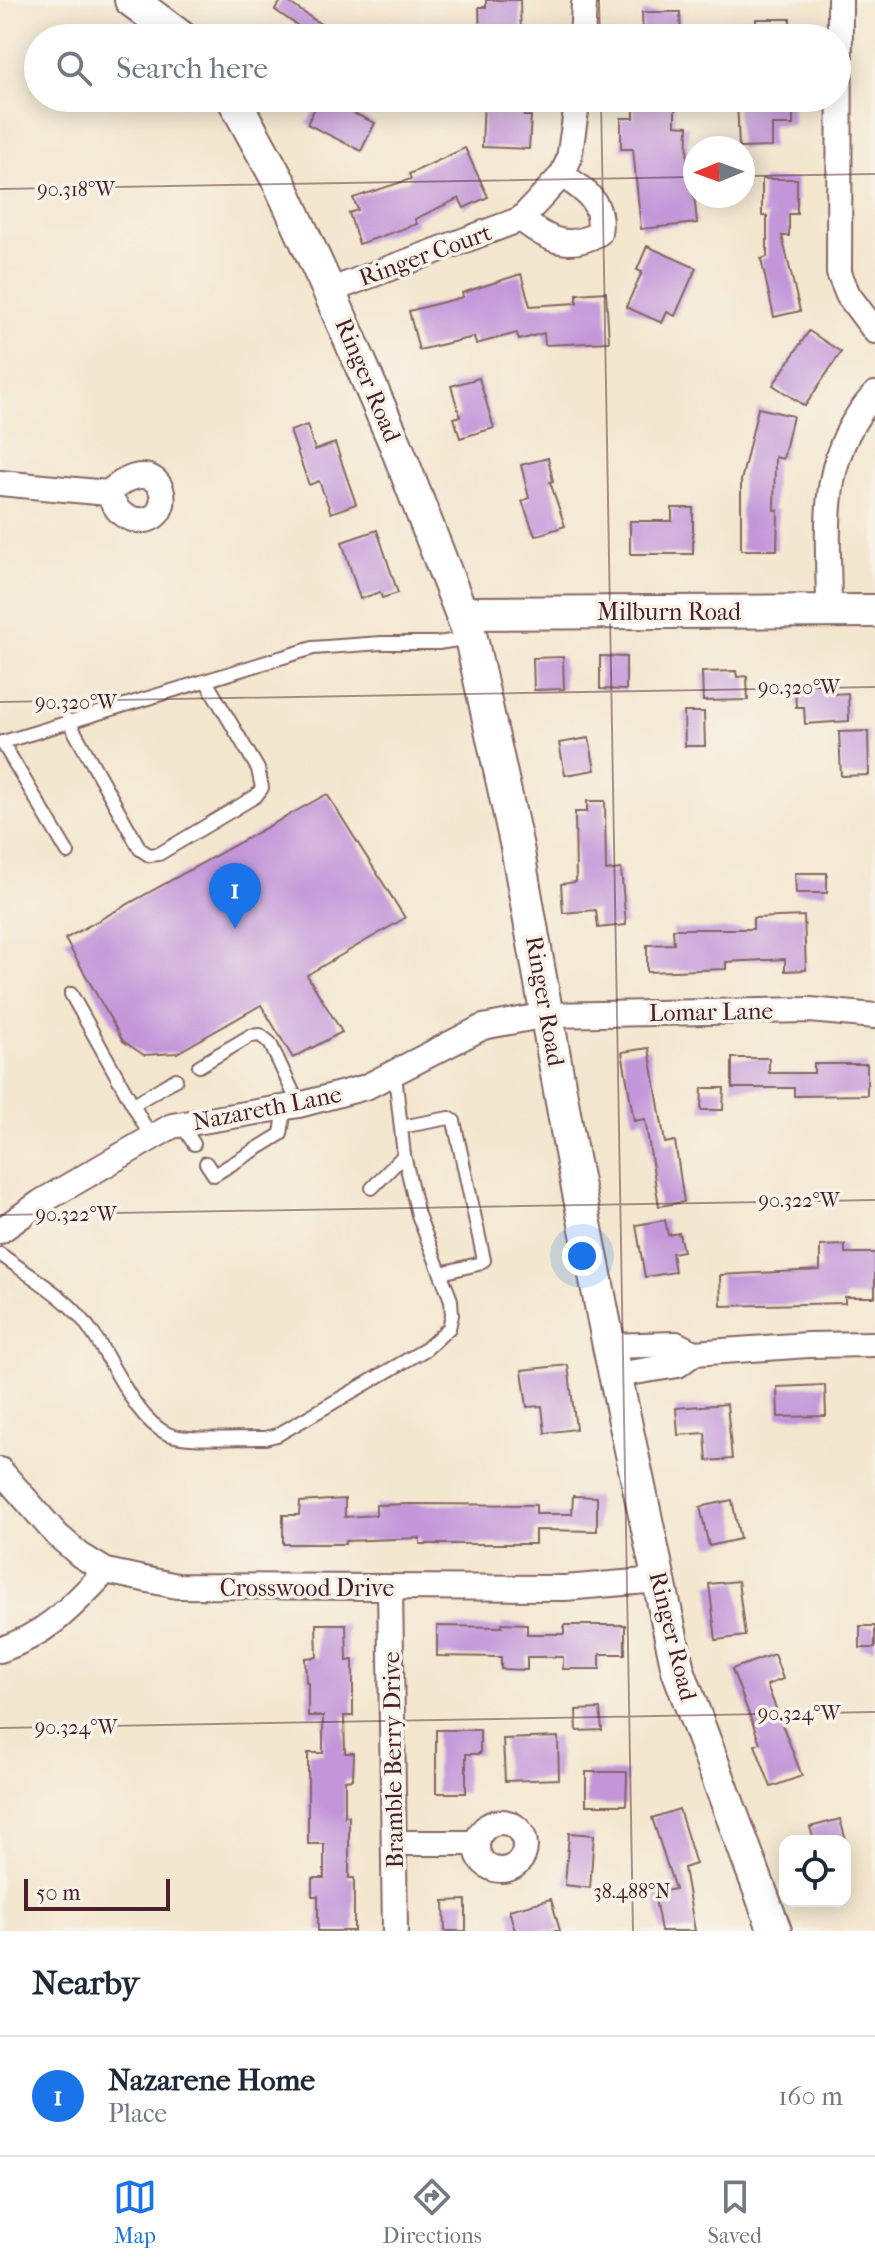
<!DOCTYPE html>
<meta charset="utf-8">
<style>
body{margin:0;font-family:"IM FELL French Canon",serif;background:#f6f6f7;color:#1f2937}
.controls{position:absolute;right:24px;bottom:24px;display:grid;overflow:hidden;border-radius:16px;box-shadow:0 4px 20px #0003}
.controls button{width:72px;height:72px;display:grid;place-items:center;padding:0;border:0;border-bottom:2px solid #e0e1e3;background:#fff;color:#1f2937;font:40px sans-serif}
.compass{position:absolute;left:683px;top:136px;width:72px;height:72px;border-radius:50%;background:#fff;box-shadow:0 4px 20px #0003;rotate:269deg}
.scale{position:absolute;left:24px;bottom:20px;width:146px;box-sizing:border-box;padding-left:8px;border:4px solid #4a1f2b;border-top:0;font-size:22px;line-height:28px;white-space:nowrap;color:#4a1f2b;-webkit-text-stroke:6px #f7f3e8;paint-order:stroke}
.you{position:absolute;left:582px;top:1256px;width:28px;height:28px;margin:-20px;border:6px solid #fff;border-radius:50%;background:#1a73e8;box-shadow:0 0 0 12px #1a73e833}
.badge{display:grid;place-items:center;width:52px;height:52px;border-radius:50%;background:#1a73e8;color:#fff;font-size:26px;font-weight:700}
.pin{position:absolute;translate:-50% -66px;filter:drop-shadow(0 2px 4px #0008)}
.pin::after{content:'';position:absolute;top:42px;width:28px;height:24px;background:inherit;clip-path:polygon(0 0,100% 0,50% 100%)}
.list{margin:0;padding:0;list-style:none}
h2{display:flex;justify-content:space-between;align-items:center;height:104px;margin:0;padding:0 32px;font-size:34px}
h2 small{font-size:26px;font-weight:400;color:#747a83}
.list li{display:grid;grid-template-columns:52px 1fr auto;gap:24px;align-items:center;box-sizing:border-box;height:120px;padding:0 32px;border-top:2px solid #e0e1e3}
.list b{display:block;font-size:30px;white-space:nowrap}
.list p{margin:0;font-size:26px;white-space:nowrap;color:#747a83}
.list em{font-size:26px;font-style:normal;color:#747a83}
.icon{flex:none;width:44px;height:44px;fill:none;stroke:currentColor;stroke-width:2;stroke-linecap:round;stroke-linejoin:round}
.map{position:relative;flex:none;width:875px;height:1931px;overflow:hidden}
.search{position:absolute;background:#fff;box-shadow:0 4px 20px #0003;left:24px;right:24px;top:24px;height:88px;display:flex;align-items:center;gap:20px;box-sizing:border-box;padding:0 28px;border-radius:44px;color:#747a83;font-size:30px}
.sheet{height:224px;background:#fff}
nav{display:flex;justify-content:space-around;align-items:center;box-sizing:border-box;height:112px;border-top:2px solid #e0e1e3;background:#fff;font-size:22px;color:#747a83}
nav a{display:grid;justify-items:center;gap:4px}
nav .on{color:#1a73e8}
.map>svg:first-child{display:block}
.building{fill:#c296d9}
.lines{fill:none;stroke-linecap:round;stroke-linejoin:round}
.lane-casing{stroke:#856564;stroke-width:16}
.street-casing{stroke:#856564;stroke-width:28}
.secondary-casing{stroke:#856564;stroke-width:36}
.lane{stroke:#fff;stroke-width:12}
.street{stroke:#fff;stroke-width:24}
.secondary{stroke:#fff;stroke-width:32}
.ticks{fill:none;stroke:#4a1f2b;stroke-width:2;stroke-opacity:0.45}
.labels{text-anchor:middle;stroke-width:7;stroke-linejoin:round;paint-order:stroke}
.street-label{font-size:24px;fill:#4a1f2b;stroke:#f7f3e8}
.ticks-label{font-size:20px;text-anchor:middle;fill:#4a1f2b;stroke:#f7f3e8;stroke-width:7;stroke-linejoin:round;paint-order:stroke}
</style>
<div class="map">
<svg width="875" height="1931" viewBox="0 0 875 1931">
<rect width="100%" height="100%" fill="#f7f3e8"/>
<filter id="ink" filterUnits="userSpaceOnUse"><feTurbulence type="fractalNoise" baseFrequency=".0125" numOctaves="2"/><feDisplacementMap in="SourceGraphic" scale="16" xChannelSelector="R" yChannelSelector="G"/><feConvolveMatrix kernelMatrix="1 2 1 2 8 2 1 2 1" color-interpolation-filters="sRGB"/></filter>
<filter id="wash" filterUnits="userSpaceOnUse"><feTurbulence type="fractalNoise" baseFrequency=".006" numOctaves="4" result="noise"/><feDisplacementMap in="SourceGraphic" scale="32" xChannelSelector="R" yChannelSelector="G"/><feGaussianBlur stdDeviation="1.8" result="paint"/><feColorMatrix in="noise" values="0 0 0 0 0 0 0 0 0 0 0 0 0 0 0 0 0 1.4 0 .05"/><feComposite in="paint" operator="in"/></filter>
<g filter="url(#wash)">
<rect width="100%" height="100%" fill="#f3e6ce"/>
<g id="blocks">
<g class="building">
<polygon points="282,0 285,0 341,38 295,38 301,28 275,10"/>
<polygon points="486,0 520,0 521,38 480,38 479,7 486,7"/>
<polygon points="642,12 680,12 681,38 643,38"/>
<rect x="756" y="19" width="34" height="19"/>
<polygon points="320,98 375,123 361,151 307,124"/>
<polygon points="484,98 525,98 524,116 531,116 529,149 482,147"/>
<polygon points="634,98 675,98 675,125 688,126 687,175 692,174 697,223 641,229 633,149 621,149 621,118 634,118"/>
<polygon points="737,98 793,98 793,125 772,125 772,147 739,148"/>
<polygon points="465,148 488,197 464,208 459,198 415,219 417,224 359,244 349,213 358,210 353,198 411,179 409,174"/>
<polygon points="762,179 797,179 797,214 789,214 789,236 782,236 800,311 774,317 761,259 767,257 767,216 762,216"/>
<polygon points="647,246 696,268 675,316 667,312 662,323 626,307 642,272 637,270"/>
<polygon points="521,274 530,306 577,303 577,294 606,292 609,342 545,345 544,333 519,340 517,333 476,344 474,337 419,350 409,311 463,297 462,293"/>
<polygon points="809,331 841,352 805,406 773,385"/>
<polygon points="479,378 494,428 460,438 454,418 460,416 451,386"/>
<polygon points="758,408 793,416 783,459 775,457 774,510 778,510 777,550 741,550 741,481"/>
<polygon points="307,425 315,450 335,443 356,504 331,513 319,481 309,485 290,431"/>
<polygon points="548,458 553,481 550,482 565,526 535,536 522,501 529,498 521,465"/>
<polygon points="672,508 693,508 693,554 630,554 630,521 672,521"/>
<polygon points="377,530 398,593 382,598 380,592 360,599 342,542"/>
<polygon points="600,656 626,657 626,690 600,689"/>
<polygon points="563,657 564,689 534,690 533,658"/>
<polygon points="736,671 737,677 747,676 748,700 703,701 702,672"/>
<polygon points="833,683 834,694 848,693 849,721 805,724 804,707 796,707 795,685"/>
<polygon points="684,712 704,712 705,746 685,746"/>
<polygon points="868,731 869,775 841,776 839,732"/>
<polygon points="589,738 595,770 565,775 559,743"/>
<polygon points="327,794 405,918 307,975 342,1032 293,1058 261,1005 177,1053 144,1055 123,1041 65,939"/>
<polygon points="587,801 605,801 606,871 621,869 626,925 598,928 596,910 563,913 561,884 576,882 575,812 587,812"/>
<polygon points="795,873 827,873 827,893 796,893"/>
<polygon points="804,916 806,970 785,971 785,959 726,962 726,969 647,972 647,945 674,944 673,929 753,929 753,918"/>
<polygon points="649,1048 665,1143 675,1141 684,1202 659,1206 645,1119 634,1121 622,1052"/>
<polygon points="732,1058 769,1058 769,1073 814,1073 814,1064 867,1064 867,1095 794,1096 794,1088 732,1088"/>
<polygon points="702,1088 724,1088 723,1110 701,1110"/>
<polygon points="665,1220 668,1235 679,1233 683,1251 672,1253 675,1272 645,1277 636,1225"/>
<polygon points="845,1245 845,1253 875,1253 875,1297 845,1297 845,1303 721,1306 720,1275 820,1270 820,1246"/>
<polygon points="568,1365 576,1429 545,1433 542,1406 527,1407 522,1370"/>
<polygon points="825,1385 826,1416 778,1417 777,1387"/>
<polygon points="727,1404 732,1459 707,1461 705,1433 678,1435 676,1408"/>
<polygon points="573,1496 597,1497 597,1531 535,1530 535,1544 420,1544 420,1538 345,1541 345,1544 283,1544 283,1515 299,1515 300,1502 345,1499 345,1517 376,1515 376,1505 411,1504 536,1505 536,1514 572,1514"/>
<polygon points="732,1500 740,1539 709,1546 700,1507"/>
<polygon points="738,1581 745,1636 716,1640 709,1584"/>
<polygon points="502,1623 527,1624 527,1634 564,1634 564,1625 625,1625 625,1654 600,1654 600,1669 563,1669 563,1657 527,1657 527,1670 501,1669 501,1657 437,1656 437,1626 502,1627"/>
<polygon points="316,1624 346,1624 347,1661 353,1660 353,1716 344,1716 345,1753 354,1753 353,1779 345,1780 345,1816 349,1816 349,1878 354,1878 354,1931 318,1931 318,1896 312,1896 312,1878 324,1878 324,1844 308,1844 308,1753 323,1753 323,1716 308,1716 308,1682 306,1682 305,1658 317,1657"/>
<rect x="860" y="1626" width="15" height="22"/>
<polygon points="774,1654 783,1679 767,1685 802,1776 771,1787 755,1745 760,1743 732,1669"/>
<polygon points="600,1709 602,1730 577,1731 576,1710"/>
<polygon points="436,1730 480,1730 480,1754 466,1754 466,1793 436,1793"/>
<polygon points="558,1737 559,1779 505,1781 503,1739"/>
<polygon points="586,1772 627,1772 626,1805 586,1805"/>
<polygon points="679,1809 696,1864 684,1868 695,1931 661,1931 654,1893 675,1889 652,1818"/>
<polygon points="840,1819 846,1841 814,1841 810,1827"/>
<polygon points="569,1833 594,1835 590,1888 565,1885"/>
<polygon points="551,1899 560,1931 515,1931 509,1910"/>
<polygon points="466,1900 466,1931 445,1931 444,1901"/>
</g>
</g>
</g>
<g filter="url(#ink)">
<use href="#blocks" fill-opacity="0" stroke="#856564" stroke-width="2"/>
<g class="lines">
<defs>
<g id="lane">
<polyline points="68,720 140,849 149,855 159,854 256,796 262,788 258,769 206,681"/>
<polyline points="2,742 68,853"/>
<polyline points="0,743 313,648 381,643 438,643 470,638"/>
<polyline points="71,994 152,1139"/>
<polyline points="199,1066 250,1036 260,1035 270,1043 299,1105"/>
<polyline points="134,1104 176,1079"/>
<polyline points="181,1124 194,1144"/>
<polyline points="401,1127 449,1118 454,1121 484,1260 478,1264 441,1273"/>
<polyline points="206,1163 214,1175 281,1134 285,1107"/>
<polyline points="372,1188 404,1155 395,1075"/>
<path d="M0 1254C24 1272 52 1288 73 1309 108 1342 128 1416 168 1434 187 1442 242 1437 265 1438L277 1435 426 1349 449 1328 452 1315 451 1300 418 1215 404 1155"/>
</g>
<g id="street">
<polyline points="840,0 839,273 848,295 875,331"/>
<polyline points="582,38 584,4"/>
<path d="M521 219C548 240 568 251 599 233 604 202 586 191 562 175"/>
<polyline points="329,291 521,219 562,175 569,159 578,98"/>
<path d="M0 483 108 493C167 441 180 525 138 520 121 519 115 507 108 493"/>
<path d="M829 611C829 531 816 457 875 394"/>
<polyline points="0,1231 41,1202 172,1126 299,1105 366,1087 483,1027 546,1015 810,1010 875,1016"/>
<polyline points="609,1346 676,1344 694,1353 808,1345 875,1344"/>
<polyline points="616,1375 678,1365 694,1353"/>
<polyline points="0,1470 56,1534 80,1555 106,1571 177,1586 565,1588 658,1580"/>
<polyline points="390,1588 395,1931"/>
<path d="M0 1650C49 1633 70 1608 106 1571"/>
<circle cx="501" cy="1846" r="24"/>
<polyline points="394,1843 477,1843"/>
</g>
<g id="secondary">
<polyline points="131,0 182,38"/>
<polyline points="233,98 280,184 329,291 395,443 471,638 517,847 570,1147 609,1346 678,1670 775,1931"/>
<polyline points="463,613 875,611"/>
</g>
</defs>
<use href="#lane" class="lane-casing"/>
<use href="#street" class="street-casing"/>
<use href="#secondary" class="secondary-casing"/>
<use href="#lane" class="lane"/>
<use href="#street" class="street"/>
<use href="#secondary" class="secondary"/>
</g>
</g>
<path class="ticks" d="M599 0 600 38M601 98 633 1931M743 176 875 174M0 189 695 177M0 702 875 687M0 1215 875 1200M0 1728 875 1712"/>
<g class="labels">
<g class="street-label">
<text transform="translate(425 255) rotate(-20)" y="8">Ringer Court</text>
<text transform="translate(368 380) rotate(67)" y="8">Ringer Road</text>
<text x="669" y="620">Milburn Road</text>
<text transform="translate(545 1001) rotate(80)" y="8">Ringer Road</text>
<text transform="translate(711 1012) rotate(-1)" y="8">Lomar Lane</text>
<text transform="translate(267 1108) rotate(-11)" y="8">Nazareth Lane</text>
<text x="307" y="1596">Crosswood Drive</text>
<text transform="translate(673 1636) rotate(76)" y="8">Ringer Road</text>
<text transform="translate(393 1760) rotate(-91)" y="8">Bramble Berry Drive</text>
</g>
</g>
<g class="ticks-label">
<text x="76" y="196">90.318°W</text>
<text x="799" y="694">90.320°W</text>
<text x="76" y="709">90.320°W</text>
<text x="799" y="1207">90.322°W</text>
<text x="76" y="1221">90.322°W</text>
<text x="799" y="1720">90.324°W</text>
<text x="76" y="1734">90.324°W</text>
<text x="632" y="1898">38.488°N</text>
</g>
</svg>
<div class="controls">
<button><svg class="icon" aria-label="locate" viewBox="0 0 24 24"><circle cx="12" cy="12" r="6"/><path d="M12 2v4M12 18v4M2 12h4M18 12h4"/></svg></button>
</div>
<svg class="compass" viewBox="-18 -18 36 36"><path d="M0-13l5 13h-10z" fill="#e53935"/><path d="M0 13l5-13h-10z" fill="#747a83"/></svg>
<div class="scale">50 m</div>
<div class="you"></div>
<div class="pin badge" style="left:235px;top:929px">1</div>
<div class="search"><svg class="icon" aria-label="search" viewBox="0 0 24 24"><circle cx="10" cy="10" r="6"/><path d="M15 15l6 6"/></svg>Search here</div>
</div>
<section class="sheet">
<h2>Nearby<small></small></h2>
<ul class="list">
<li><span class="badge">1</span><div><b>Nazarene Home</b><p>Place</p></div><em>160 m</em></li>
</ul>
</section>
<nav>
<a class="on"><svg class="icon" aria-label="map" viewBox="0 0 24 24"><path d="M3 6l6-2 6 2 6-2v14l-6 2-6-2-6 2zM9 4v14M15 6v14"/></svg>Map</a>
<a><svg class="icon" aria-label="directions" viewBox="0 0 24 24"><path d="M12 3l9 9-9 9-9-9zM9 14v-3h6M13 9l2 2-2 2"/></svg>Directions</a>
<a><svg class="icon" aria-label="saved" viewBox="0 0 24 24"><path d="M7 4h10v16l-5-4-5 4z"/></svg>Saved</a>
</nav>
